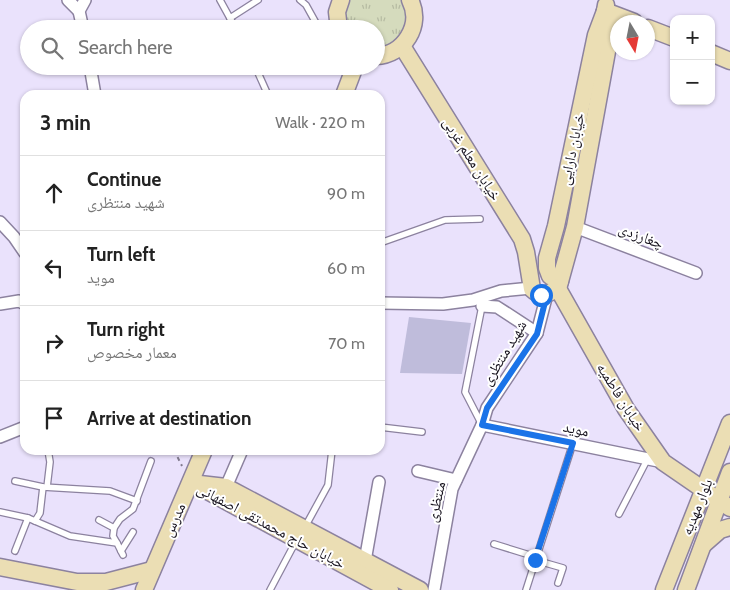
<!DOCTYPE html>
<meta charset="utf-8">
<style>
body{margin:0;font-family:Cabin,"Noto Naskh Arabic",sans-serif;background:#f2f2f2;color:#222}
.controls{position:absolute;right:15px;top:15px;display:grid;overflow:hidden;border-radius:10px;box-shadow:0 1px 4px #0004}
.controls button{width:45px;height:45px;display:grid;place-items:center;padding:0;border:0;border-bottom:1px solid #e0e0e0;background:#fff;color:#222;font:25px sans-serif}
.compass{position:absolute;left:610px;top:15px;width:45px;height:45px;border-radius:50%;background:#fff;box-shadow:0 1px 4px #0004;rotate:170deg}
.stop{position:absolute;width:15px;height:15px;margin:-11px;border:4px solid #1a73e8;border-radius:50%;background:#fff}
.stop.end{background:#1a73e8;border-color:#fff;box-shadow:0 1px 5px #0008}
.list{margin:0;padding:0;list-style:none}
h2{display:flex;justify-content:space-between;align-items:center;height:65px;margin:0;padding:0 20px;font-size:21px}
h2 small{font-size:16px;font-weight:400;color:#767676}
.list li{display:grid;grid-template-columns:32px 1fr auto;gap:15px;align-items:center;box-sizing:border-box;height:75px;padding:0 20px;border-top:1px solid #e0e0e0}
.list b{display:block;font-size:19px;white-space:nowrap}
.list p{margin:0;font-size:16px;white-space:nowrap;color:#767676}
.list em{font-size:16px;font-style:normal;color:#767676}
.icon{flex:none;width:28px;height:28px;fill:none;stroke:currentColor;stroke-width:2;stroke-linecap:round;stroke-linejoin:round}
.map{position:relative;flex:none;width:730px;height:590px;overflow:hidden}
.search{position:absolute;background:#fff;box-shadow:0 1px 4px #0004;left:20px;top:20px;width:365px;height:55px;display:flex;align-items:center;gap:12px;box-sizing:border-box;padding:0 18px;border-radius:28px;color:#767676;font-size:19px}
.panel{position:absolute;background:#fff;box-shadow:0 1px 4px #0004;left:20px;top:90px;width:365px;height:365px;border-radius:15px}
.map>svg:first-child{display:block}
.grass{fill:url(#grass-tufts)}
.building{fill:#bfbcdb}
.lines{fill:none;stroke-linecap:round;stroke-linejoin:round}
.lane-casing{stroke:#8c829f;stroke-width:8}
.street-casing{stroke:#8c829f;stroke-width:14}
.secondary-casing{stroke:#8c829f;stroke-width:19}
.path{stroke:#807a8d;stroke-width:2;stroke-dasharray:4 4;stroke-linecap:butt}
.lane{stroke:#fff;stroke-width:5.5}
.street{stroke:#fff;stroke-width:11}
.secondary{stroke:#ebdeb4;stroke-width:16}
.route{stroke:#1a73e8;stroke-width:6}
.labels{text-anchor:middle;stroke-width:4;stroke-linejoin:round;paint-order:stroke}
.street-label{font-size:15px;fill:#18141f;stroke:#fff}
</style>
<div class="map">
<svg width="730" height="590" viewBox="0 0 730 590">
<defs>
<pattern id="grass-tufts" width="24" height="20" patternUnits="userSpaceOnUse" patternTransform="scale(1.25)"><rect width="24" height="20" fill="#d5dbbd"/><path d="M3 7l-1-3M5 7V3M7 7l1-3M15 17l-1-3M17 17v-4M19 17l1-3" fill="none" stroke="#b6bba2"/></pattern>
</defs>
<rect width="100%" height="100%" fill="#eae2fc"/>
<polygon class="grass" points="347,0 404,0 410,16 403,38 376,52 376,29 343,29"/>
<polygon class="building" points="409,317 471,323 462,374 400,373"/>
<g class="lines">
<defs>
<g id="lane">
<polyline points="220,0 236,29"/>
<polyline points="300,0 306,5 316,23"/>
<polyline points="230,18 258,0"/>
<polyline points="255,66 268,95"/>
<polyline points="380,243 445,220 480,219"/>
<polyline points="481,423 465,392 482,306"/>
<polyline points="380,427 422,432"/>
<polyline points="15,481 43,487 110,491 137,501"/>
<polyline points="47,487 50,462 48,450"/>
<polyline points="0,512 28,518 70,536 117,543 123,555"/>
<polyline points="619,514 647,460"/>
<polyline points="99,520 114,528 113,536 117,543"/>
<polyline points="35,521 40,513 43,487"/>
<polyline points="305,527 328,485 332,450"/>
<polyline points="114,528 120,519 133,509 151,461"/>
<polyline points="494,544 536,557"/>
<polyline points="15,551 28,518"/>
<polyline points="121,551 133,532"/>
<polyline points="535,560 563,568 558,583"/>
<polyline points="270,590 296,541"/>
<polyline points="526,590 573,443"/>
</g>
<g id="street">
<polyline points="68,0 79,11"/>
<polyline points="83,29 79,11 85,0"/>
<polyline points="90,66 95,95"/>
<polyline points="0,222 14,237 25,253"/>
<polyline points="575,227 696,273"/>
<polyline points="380,303 443,304 473,300 501,291 531,288"/>
<polyline points="0,304 19,301 25,304"/>
<polyline points="482,306 497,307 537,333"/>
<polyline points="482,425 663,462"/>
<polyline points="0,437 25,427"/>
<polyline points="418,471 456,480"/>
<polyline points="226,487 242,450"/>
<polyline points="365,561 379,482"/>
<polyline points="434,590 452,489 482,425 487,408 537,333 547,294"/>
</g>
<g id="secondary">
<polyline points="605,11 634,22"/>
<polyline points="648,28 674,38"/>
<polyline points="339,29 337,12 341,0"/>
<path d="M402 46 522 239 526 252 532 289C541 298 552 294 559 285L575 227 612 24 605 11"/>
<polyline points="711,53 730,61"/>
<path d="M376 56C404 55 423 25 410 0"/>
<polyline points="344,95 355,66"/>
<polyline points="560,281 550,276 547,268 547,258 556,226 596,35 605,11 606,5"/>
<polyline points="557,287 626,409 663,462 730,508"/>
<polyline points="191,483 226,487 420,590"/>
<polyline points="200,487 390,590"/>
<polyline points="704,544 720,530 730,527"/>
<polyline points="0,567 77,582 106,582 152,570"/>
<polyline points="144,590 204,450"/>
<polyline points="664,590 730,423"/>
<polyline points="686,590 730,472"/>
</g>
</defs>
<use href="#lane" class="lane-casing"/>
<use href="#street" class="street-casing"/>
<use href="#secondary" class="secondary-casing"/>
<polyline class="path" points="174,450 182,466"/>
<use href="#lane" class="lane"/>
<use href="#street" class="street"/>
<use href="#secondary" class="secondary"/>
</g>
<g class="lines">
<polyline class="route" points="535,560 573,443 482,425 487,408 537,334 547,294 541,295"/>
</g>
<g class="labels">
<g class="street-label">
<text transform="translate(572 149) rotate(-78)" y="5">خیابان دارایی</text>
<text transform="translate(472 159) rotate(58)" y="5">خیابان معلم غربی</text>
<text transform="translate(641 236) rotate(21)" y="5">چغارزدی</text>
<text transform="translate(504 353) rotate(-59)" y="5">شهید منتظری</text>
<text transform="translate(621 397) rotate(58)" y="5">خیابان فاطمیه</text>
<text transform="translate(576 429) rotate(12)" y="5">موید</text>
<text transform="translate(436 502) rotate(-77)" y="5">منتظری</text>
<text transform="translate(697 507) rotate(-68)" y="5">بلوار مهدیه</text>
<text transform="translate(174 520) rotate(-66)" y="5">مدرس</text>
<text transform="translate(271 526) rotate(28)" y="5">خیابان حاج محمدتقی اصفهانی</text>
</g>
</g>
</svg>
<div class="controls">
<button>+</button>
<button>−</button>
</div>
<svg class="compass" viewBox="-18 -18 36 36"><path d="M0-13l5 13h-10z" fill="#e53935"/><path d="M0 13l5-13h-10z" fill="#767676"/></svg>
<div class="stop" style="left:541px;top:295px"></div>
<div class="stop end" style="left:535px;top:560px"></div>
<div class="search"><svg class="icon" aria-label="search" viewBox="0 0 24 24"><circle cx="10" cy="10" r="6"/><path d="M15 15l6 6"/></svg>Search here</div>
<section class="panel">
<h2>3 min<small>Walk · 220 m</small></h2>
<ul class="list">
<li><svg class="icon" aria-label="ahead" viewBox="0 0 24 24"><path d="M12 20V5M6 11l6-6 6 6"/></svg><div><b>Continue</b><p>شهید منتظری</p></div><em>90 m</em></li>
<li><svg class="icon" aria-label="left" viewBox="0 0 24 24"><path d="M17 20v-9H6M10 6l-5 5 5 5"/></svg><div><b>Turn left</b><p>موید</p></div><em>60 m</em></li>
<li><svg class="icon" aria-label="right" viewBox="0 0 24 24"><path d="M7 20v-9h11M14 6l5 5-5 5"/></svg><div><b>Turn right</b><p>معمار مخصوص</p></div><em>70 m</em></li>
<li><svg class="icon" aria-label="arrive" viewBox="0 0 24 24"><path d="M6 21V4h12l-3 4 3 4H6"/></svg><div><b>Arrive at destination</b></div></li>
</ul>
</section>
</div>
